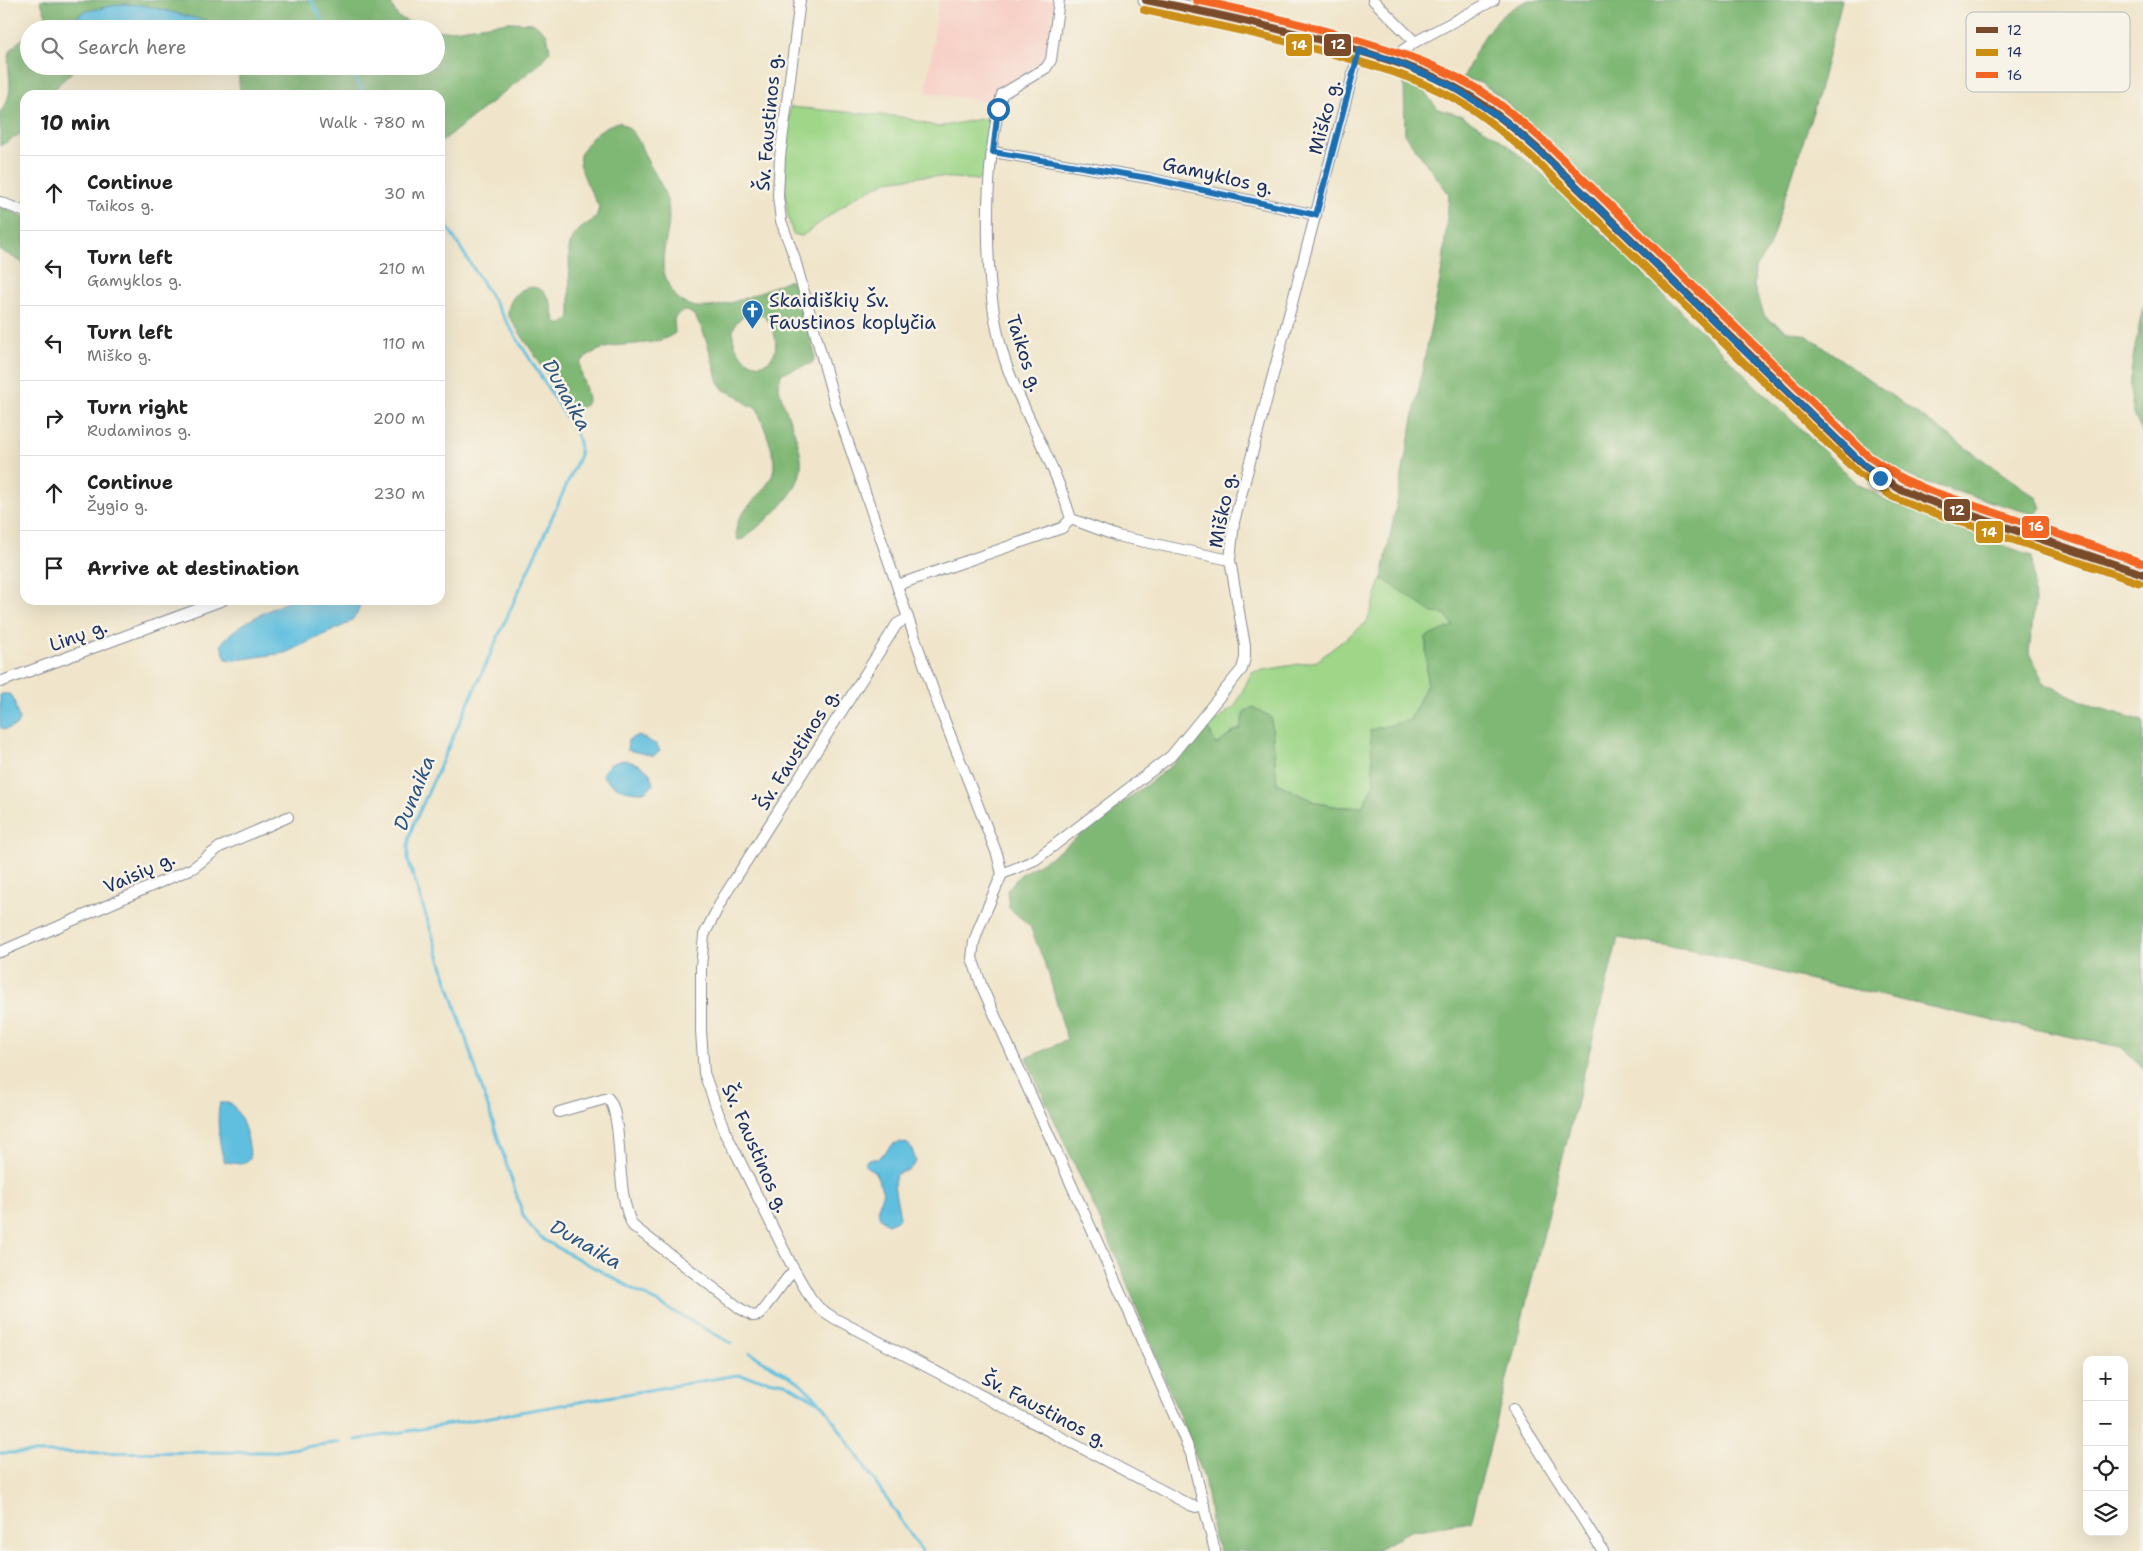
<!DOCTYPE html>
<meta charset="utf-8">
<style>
body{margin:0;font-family:"Shantell Sans",sans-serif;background:#f2f2f2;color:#222}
.controls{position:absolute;right:15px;bottom:15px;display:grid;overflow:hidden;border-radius:10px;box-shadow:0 5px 20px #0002}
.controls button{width:45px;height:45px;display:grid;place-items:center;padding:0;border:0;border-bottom:1px solid #e0e0e0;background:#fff;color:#222;font:25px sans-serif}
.stop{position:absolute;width:15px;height:15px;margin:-11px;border:4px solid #1f6fb2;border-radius:50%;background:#fff}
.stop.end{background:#1f6fb2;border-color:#fff;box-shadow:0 1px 5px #0008}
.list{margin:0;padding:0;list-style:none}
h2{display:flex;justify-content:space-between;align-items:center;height:65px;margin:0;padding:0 20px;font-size:21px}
h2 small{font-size:16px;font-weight:400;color:#767676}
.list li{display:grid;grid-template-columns:32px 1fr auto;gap:15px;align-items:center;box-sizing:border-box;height:75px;padding:0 20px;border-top:1px solid #e0e0e0}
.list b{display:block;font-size:19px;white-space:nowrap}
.list p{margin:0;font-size:16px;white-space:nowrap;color:#767676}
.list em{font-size:16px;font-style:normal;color:#767676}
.icon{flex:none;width:28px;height:28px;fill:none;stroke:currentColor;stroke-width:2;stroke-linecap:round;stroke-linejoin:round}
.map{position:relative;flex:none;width:2143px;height:1551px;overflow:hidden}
.search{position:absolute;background:#fff;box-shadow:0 5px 20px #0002;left:20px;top:20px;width:425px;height:55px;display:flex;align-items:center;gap:12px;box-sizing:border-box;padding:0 18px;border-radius:28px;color:#767676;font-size:19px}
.panel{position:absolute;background:#fff;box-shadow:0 5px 20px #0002;left:20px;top:90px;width:425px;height:515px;border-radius:15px}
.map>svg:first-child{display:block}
.built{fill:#f7d1c8}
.green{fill:#9fd688;stroke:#5d8273}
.forest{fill:#7fb774;stroke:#4d7369;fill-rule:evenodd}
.water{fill:#60bfdf;stroke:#3e779e}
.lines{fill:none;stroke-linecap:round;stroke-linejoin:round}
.stream{stroke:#60bfdf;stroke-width:3}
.minor-casing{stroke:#868a94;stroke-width:12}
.primary-casing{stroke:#868a94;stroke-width:17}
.minor{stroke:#fff;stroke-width:10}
.primary{stroke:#fff;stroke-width:15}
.bus-1-casing{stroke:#f7f3e8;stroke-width:11}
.bus-2-casing{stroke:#f7f3e8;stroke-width:11}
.bus-3-casing{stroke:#f7f3e8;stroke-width:11}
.bus-1{stroke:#7a4b2a;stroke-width:8}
.bus-2{stroke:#cb8e13;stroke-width:8}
.bus-3{stroke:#f26522;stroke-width:8}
.route{stroke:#1f6fb2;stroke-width:6}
.labels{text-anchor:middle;stroke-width:5;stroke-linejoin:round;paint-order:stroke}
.street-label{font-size:19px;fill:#1b2f5e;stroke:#f7f3e8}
.poi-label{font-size:19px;fill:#1b2f5e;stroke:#f7f3e8;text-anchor:start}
.water-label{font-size:20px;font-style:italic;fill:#2c537e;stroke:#f7f3e8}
.key{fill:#f7f3e8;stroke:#b5b8bf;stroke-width:1}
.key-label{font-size:14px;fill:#1b2f5e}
.line-badge{stroke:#f7f3e8;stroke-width:2}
.badge-label{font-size:14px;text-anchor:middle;font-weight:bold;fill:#fff}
</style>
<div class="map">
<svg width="2143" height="1551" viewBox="0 0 2143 1551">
<rect width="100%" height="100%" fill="#f7f3e8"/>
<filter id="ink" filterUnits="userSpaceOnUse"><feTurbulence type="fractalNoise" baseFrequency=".02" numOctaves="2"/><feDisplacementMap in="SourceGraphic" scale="10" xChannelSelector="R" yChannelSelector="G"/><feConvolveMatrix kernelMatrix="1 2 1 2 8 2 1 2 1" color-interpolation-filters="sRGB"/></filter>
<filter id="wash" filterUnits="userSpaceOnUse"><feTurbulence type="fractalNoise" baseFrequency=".0096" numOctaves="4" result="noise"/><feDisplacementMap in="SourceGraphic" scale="20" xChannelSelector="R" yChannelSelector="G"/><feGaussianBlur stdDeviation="1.12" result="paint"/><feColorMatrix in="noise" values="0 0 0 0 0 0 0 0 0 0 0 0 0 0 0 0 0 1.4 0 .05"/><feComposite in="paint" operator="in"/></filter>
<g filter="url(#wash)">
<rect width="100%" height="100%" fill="#f0e5ca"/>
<polygon class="built" points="939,0 1054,0 1047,61 1042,66 997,95 994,103 926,92"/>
<g class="green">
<path d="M790 107 902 117 938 127 991 117 986 175 978 180 926 176 887 181 855 197 802 236 793 234C779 193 786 149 790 107Z"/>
<path d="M1382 578 1433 612 1445 614 1453 626 1426 638 1427 684 1410 721 1371 730 1374 783 1363 806C1323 810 1311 800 1277 783L1271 717 1253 708 1244 712 1240 729C1228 733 1226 740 1215 745L1208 727 1235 706 1252 672 1317 661 1367 622Z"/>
</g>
<g class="forest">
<polygon points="40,0 389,0 398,17 426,29 238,29 143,5 121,4 96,9 76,24 77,29 36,29 42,24 46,15"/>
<path d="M1529 0H1842L1817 99 1769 247 1755 268 1754 287 1765 317 1785 330 1806 335 2037 498 2041 508 2033 514 1921 481 1888 467 1866 450 1501 97 1481 83 1463 78C1481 42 1489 16 1529 0Z"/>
<polygon points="509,22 534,23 547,34 550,51 538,65 440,143 440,95 240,95 238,66 436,66 436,30 445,31"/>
<path d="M29 34V66H78L59 84 52 95H25V131L0 146V112C21 89 0 63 13 47 17 42 24 38 29 34Z"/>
<path d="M1404 79 1425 89 1429 98 1438 109 1462 116 1497 137 1546 177 1759 389 1858 484 1892 503 2032 556 2035 602 2029 653 2044 683 2093 706 2143 721V858L2139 872 2143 881V1069L2121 1047 1994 1021 1802 978 1694 950 1618 938 1471 1522 1410 1531 1375 1551H1220L1214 1538 1204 1477 1115 1253 1026 1058 1067 1040 1048 972 1030 926 1009 908 1007 890 1020 875 1054 855 1171 766 1208 727 1216 745C1226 740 1228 733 1240 729L1244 712 1253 707 1271 717 1277 783C1311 800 1323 810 1363 806L1374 783 1370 730 1410 720 1427 684 1426 637 1453 626 1445 614 1433 613 1382 578 1443 264 1449 194 1405 135Z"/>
<path d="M619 122C637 131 639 143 647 160 655 174 665 189 668 205 672 228 662 245 663 266 664 275 668 283 672 291 693 328 757 292 787 281H791L795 284 815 355 813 362 810 364 782 373 778 384C783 408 798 435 801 458 805 493 767 519 743 539L738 540C726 513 772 494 774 467 775 451 763 426 758 410L754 406H749L738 396 724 390 718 382C714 369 698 285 674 319L675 333C648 353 606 334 580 363 580 377 588 389 588 402 580 411 576 409 567 404L508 315C507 292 535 276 548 297 552 303 553 316 557 324H563L570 317 569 248C573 231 583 227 596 218L599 207C593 195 577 168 580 155 582 150 587 145 589 141 597 131 607 125 619 122ZM755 312C758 314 763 315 765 317 774 326 780 347 772 357 751 386 706 322 755 312Z"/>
<polygon points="0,206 25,217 25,264 0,250"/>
<path d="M2143 307V433C2119 396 2136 347 2143 307Z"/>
</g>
<g class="water">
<polygon points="121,4 143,5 238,29 77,29 78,16 83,12"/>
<path d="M175 66H235C221 80 192 70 175 66Z"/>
<path d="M290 600H362L357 614 349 623 285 653 235 660 226 659 221 645C232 625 269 611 290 600Z"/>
<polygon points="2,694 9,694 13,697 19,720 16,726 4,730 0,727 0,695"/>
<polygon points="638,735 657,745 660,751 654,756 627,750 628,740"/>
<path d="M625 760 640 765 650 773 653 785 644 792C628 792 613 789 602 775 607 764 613 762 625 760Z"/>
<path d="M220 1103H231C243 1117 250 1140 250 1159L241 1164 225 1162C219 1150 216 1115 220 1103Z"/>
<path d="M900 1142 908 1144 912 1149 916 1162 909 1170 896 1174 894 1186 900 1217 895 1221 888 1224C873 1217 879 1204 883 1192L875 1172 864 1165 868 1159H878L893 1144Z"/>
</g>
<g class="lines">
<g class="stream">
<polyline points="311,0 327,29"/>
<polyline points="348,66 365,95"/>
<polyline points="440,215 576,433 579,442 580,455 412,828 408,845 408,860 523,1215 532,1228 544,1240 731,1343"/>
<polyline points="750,1353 799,1382 819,1401"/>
<polyline points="823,1405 922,1551"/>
<polyline points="356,1440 737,1375 785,1383 823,1405"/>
<polyline points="0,1453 270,1452 340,1442"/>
</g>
</g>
</g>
<g filter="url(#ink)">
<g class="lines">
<defs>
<g id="minor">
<polyline points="800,0 780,157 778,196 781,221 794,256 835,404 908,618 938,704 997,854 1002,874 980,925 974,942 972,958 982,987 1134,1323 1191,1454 1215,1551"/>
<polyline points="1373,0 1415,42"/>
<polyline points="1394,61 1396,55 1415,42 1494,0"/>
<polyline points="993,152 1148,178 1316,215"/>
<polyline points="0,202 25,212"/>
<polyline points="1071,519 1117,536 1230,560"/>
<path d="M897 585 1062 528 1071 519C1056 467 1028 421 1009 372 981 298 983 170 1002 94L1046 68 1051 60 1059 0"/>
<polyline points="908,618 897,624 723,898 704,935 701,967 701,1031 704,1073 724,1129 792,1266 810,1297 819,1308 834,1318 1190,1505 1196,1507 1204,1505"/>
<polyline points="0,682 223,600"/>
<polyline points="1002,874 1035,860 1171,756 1242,669 1245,658 1245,646 1230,560 1234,522 1359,51"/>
<polyline points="0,952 193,868 220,847 288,817"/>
<path d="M559 1112 608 1098C615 1106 615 1117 617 1127 621 1156 619 1201 633 1226L741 1309 753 1316 759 1315 788 1277 795 1272"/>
<polyline points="1513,1409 1603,1551"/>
</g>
<path id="primary" d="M1146 0C1206 12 1265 25 1324 41 1367 53 1410 65 1450 85 1483 101 1511 126 1539 150L1863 465 1898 488 1924 499 2143 574"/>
</defs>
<use href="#minor" class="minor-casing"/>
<use href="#primary" class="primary-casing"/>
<use href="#minor" class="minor"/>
<use href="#primary" class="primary"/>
<defs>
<path id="bus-1" d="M1146 0C1212 13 1278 28 1343 46 1384 58 1426 70 1463 92 1491 108 1515 129 1539 150L1863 465 1898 488 1924 499 2143 574"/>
<path id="bus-2" d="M1144 10C1207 23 1270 36 1333 54 1375 66 1418 78 1457 100 1484 115 1508 137 1532 157L1858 473 1893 497 1920 508 2140 583"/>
<path id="bus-3" d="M1196 0C1248 11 1299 23 1351 38 1391 50 1431 62 1467 83 1496 99 1521 121 1546 143L1869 457 1903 479 1928 490 2143 563"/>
</defs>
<use href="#bus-1" class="bus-1-casing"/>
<use href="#bus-2" class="bus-2-casing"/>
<use href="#bus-3" class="bus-3-casing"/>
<use href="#bus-1" class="bus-1"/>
<use href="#bus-2" class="bus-2"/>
<use href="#bus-3" class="bus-3"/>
</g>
</g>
<g class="lines" filter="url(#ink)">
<polyline class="route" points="998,109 993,152 1148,178 1316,215 1359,51 1394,61 1450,85 1508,123 1569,179 1733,340 1863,464 1880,478"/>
</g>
<defs>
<symbol id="church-pin" viewBox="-11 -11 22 30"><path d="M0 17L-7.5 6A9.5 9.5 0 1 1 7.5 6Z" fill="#1f6fb2" stroke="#f7f3e8"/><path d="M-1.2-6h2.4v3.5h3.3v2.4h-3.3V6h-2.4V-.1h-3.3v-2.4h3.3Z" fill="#fff"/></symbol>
</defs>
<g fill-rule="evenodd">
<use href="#church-pin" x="740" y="298" width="25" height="34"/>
</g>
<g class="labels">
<g class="street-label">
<text transform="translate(1324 117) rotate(-75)" y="7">Miško g.</text>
<text transform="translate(768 122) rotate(-85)" y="7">Šv. Faustinos g.</text>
<text transform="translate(1218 175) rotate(13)" y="7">Gamyklos g.</text>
<text transform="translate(1025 353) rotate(72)" y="7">Taikos g.</text>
<text transform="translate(1222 510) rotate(-79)" y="7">Miško g.</text>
<text transform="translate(78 635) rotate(-20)" y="7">Linų g.</text>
<text transform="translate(797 749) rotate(-58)" y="7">Šv. Faustinos g.</text>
<text transform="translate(139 872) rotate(-24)" y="7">Vaisių g.</text>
<text transform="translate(756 1148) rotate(66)" y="7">Šv. Faustinos g.</text>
<text transform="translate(1045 1409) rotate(28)" y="7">Šv. Faustinos g.</text>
</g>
<g class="poi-label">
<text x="769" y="307">Skaidiškių Šv.<tspan x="769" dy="22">Faustinos koplyčia</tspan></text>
</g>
<g class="water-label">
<text transform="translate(567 395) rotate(61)" y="7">Dunaika</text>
<text transform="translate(414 793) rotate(-68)" y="7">Dunaika</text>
<text transform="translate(586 1244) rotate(30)" y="7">Dunaika</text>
</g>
</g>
<rect x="1966" y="12" width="164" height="80" rx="8" class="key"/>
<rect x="1976" y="27" width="22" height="6" fill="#7a4b2a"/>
<rect x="1976" y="49" width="22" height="7" fill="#cb8e13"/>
<rect x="1976" y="72" width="22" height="6" fill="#f26522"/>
<g class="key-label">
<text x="2007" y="35">12</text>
<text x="2007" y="57">14</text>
<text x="2007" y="80">16</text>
</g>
<g class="line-badge">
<rect x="1323" y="33" width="29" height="24" rx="5" fill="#7a4b2a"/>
<rect x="1285" y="33" width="28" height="24" rx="5" fill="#cb8e13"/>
<rect x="1943" y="498" width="28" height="24" rx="5" fill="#7a4b2a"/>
<rect x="2021" y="515" width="29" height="24" rx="5" fill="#f26522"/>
<rect x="1975" y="520" width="29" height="24" rx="5" fill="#cb8e13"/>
</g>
<g class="badge-label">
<text x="1338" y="49">12</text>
<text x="1299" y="50">14</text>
<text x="1957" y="515">12</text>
<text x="2036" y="531">16</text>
<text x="1989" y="537">14</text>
</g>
</svg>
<div class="controls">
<button>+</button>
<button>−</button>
<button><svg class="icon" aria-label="locate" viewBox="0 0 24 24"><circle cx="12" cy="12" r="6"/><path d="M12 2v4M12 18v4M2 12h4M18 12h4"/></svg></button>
<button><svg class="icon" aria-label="layers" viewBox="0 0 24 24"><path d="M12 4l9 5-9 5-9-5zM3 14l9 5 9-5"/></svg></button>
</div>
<div class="stop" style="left:998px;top:109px"></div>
<div class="stop end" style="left:1880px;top:478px"></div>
<div class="search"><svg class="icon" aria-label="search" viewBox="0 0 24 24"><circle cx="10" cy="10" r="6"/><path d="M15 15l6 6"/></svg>Search here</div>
<section class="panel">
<h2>10 min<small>Walk · 780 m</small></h2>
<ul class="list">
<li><svg class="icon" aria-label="ahead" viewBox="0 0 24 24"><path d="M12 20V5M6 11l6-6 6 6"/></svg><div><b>Continue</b><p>Taikos g.</p></div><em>30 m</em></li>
<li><svg class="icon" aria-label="left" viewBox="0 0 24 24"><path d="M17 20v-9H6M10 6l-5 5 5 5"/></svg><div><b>Turn left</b><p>Gamyklos g.</p></div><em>210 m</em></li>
<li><svg class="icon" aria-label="left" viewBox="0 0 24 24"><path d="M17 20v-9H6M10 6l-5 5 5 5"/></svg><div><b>Turn left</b><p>Miško g.</p></div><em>110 m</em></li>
<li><svg class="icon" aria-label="right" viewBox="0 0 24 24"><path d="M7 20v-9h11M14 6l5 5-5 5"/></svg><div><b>Turn right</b><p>Rudaminos g.</p></div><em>200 m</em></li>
<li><svg class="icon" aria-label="ahead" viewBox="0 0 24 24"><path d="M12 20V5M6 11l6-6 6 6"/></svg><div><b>Continue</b><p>Žygio g.</p></div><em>230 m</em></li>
<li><svg class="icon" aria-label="arrive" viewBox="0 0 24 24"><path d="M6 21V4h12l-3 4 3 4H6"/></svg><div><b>Arrive at destination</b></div></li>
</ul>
</section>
</div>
